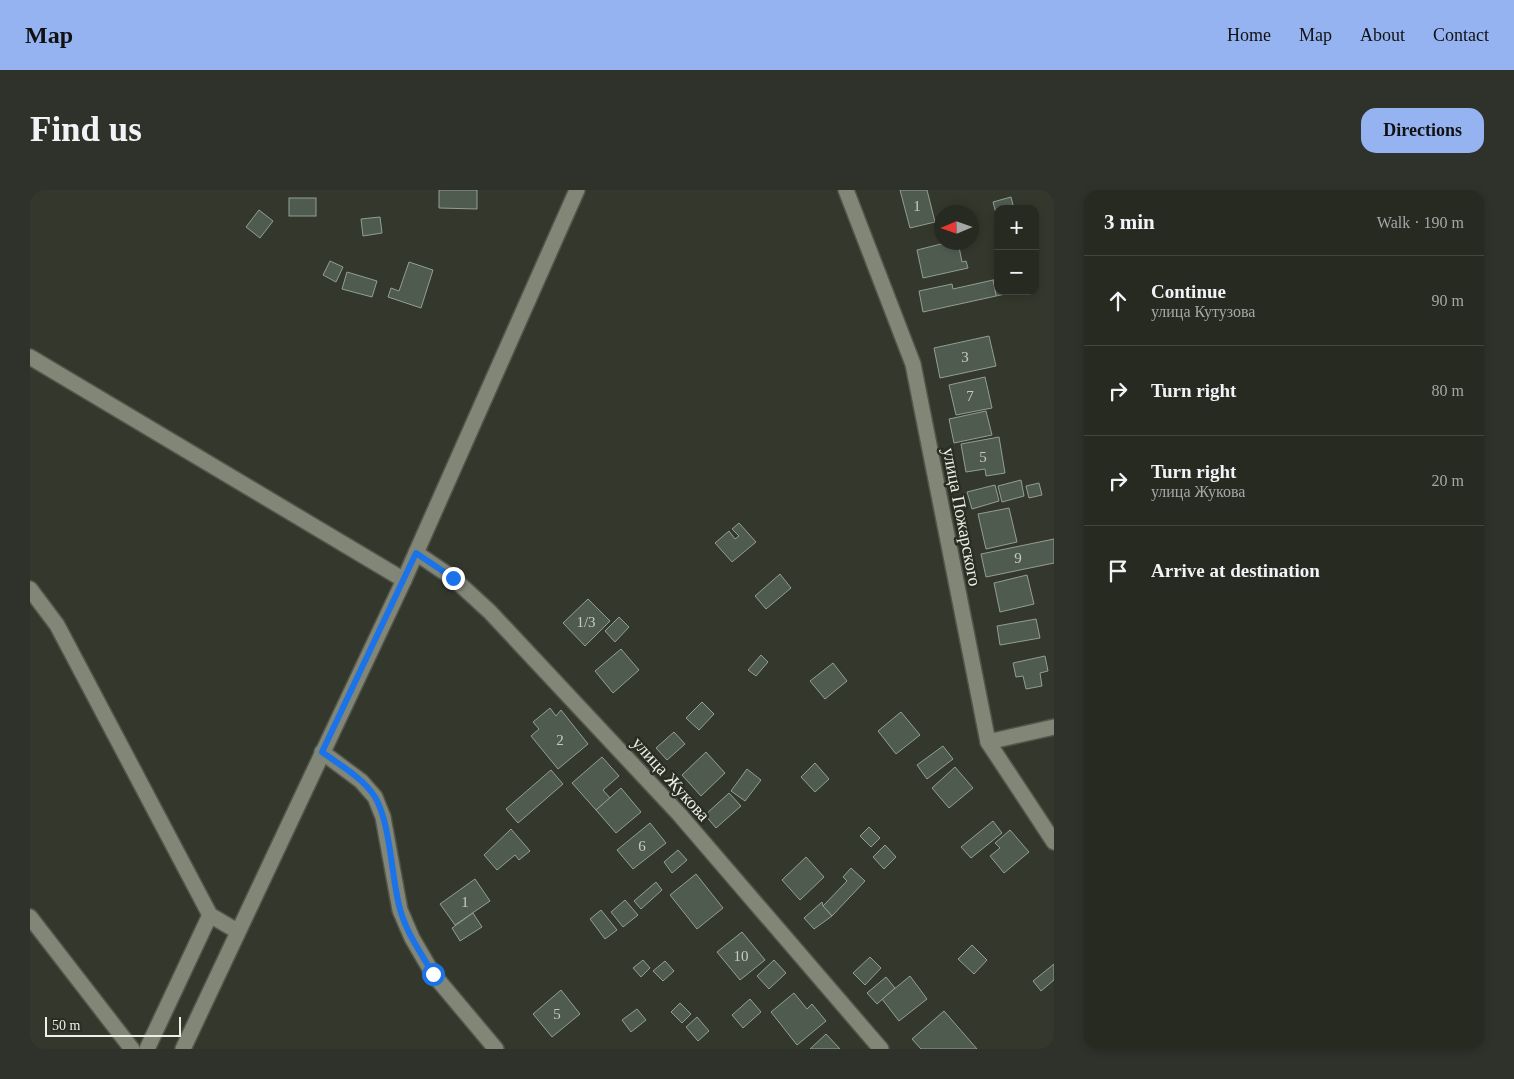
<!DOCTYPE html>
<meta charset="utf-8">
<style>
body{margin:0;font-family:Georgia,serif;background:#2f322a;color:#f1f3f6}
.controls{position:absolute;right:15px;top:15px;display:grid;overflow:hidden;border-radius:10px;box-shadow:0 2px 8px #0003}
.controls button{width:45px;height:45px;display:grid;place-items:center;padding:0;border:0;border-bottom:1px solid #43463f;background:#272a21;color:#f1f3f6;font:25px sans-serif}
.compass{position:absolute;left:904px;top:15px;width:45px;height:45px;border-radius:50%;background:#272a21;box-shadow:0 2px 8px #0003;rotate:268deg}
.scale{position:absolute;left:15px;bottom:12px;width:136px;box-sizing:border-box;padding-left:5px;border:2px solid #edf0e8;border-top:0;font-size:14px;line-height:18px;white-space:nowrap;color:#edf0e8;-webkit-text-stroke:4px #2a2e22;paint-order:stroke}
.stop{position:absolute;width:15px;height:15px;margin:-11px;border:4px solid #1a73e8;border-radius:50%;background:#fff}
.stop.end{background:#1a73e8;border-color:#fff;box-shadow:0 1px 5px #0008}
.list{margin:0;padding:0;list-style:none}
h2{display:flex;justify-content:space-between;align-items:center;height:65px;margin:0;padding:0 20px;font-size:21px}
h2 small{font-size:16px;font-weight:400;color:#a4a7a5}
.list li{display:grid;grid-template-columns:32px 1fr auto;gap:15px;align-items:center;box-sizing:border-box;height:90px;padding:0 20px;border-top:1px solid #43463f}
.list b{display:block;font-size:19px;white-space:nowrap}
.list p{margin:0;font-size:16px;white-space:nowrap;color:#a4a7a5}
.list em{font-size:16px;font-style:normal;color:#a4a7a5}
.icon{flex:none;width:28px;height:28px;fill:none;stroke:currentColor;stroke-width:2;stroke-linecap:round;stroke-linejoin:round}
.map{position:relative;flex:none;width:1024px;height:859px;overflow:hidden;border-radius:15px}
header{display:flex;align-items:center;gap:30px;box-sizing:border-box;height:70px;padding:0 25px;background:#95b2f1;color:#111}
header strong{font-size:24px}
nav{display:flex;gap:28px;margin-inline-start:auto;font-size:18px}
.intro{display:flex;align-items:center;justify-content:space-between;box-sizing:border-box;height:120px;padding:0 30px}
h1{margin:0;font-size:35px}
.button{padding:12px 22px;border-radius:15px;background:#95b2f1;color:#111;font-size:18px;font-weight:700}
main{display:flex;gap:30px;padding:0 30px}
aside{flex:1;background:#272a21;border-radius:15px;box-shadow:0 2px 8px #0003}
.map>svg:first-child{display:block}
.building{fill:#505b50;stroke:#939e93}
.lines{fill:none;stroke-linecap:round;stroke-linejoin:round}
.minor-casing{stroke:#52554b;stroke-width:18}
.minor{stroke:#818677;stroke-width:15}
.route{stroke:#1a73e8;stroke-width:6}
.labels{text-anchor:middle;stroke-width:5;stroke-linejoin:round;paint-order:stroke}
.number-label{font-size:15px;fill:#c6cbc2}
.street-label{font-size:18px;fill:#edf0e8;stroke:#2a2e22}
</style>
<header>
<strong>Map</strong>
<nav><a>Home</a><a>Map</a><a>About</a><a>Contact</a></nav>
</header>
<div class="intro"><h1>Find us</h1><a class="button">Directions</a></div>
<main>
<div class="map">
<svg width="1024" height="859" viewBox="0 0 1024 859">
<rect width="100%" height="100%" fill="#34382c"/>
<g class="building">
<polygon points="409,0 447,0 447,19 409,18"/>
<polygon points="870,0 897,0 905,32 880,38"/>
<polygon points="981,7 984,19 968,19 968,31 963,12"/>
<rect x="259" y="8" width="27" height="18"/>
<polygon points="229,20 243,31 230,48 216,37"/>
<polygon points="350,27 352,43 333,46 331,29"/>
<polygon points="919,52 928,52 932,72 936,71 938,78 893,88 887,60"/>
<polygon points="300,71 313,77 306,92 293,85"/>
<polygon points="379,72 403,80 391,118 358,107 361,98 369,101"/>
<polygon points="317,82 347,91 342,107 312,99"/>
<polygon points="968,89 968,101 989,101 966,106 963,90"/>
<polygon points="963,90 966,106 893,122 889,101 922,94 923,99"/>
<polygon points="959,146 966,176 910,188 904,158"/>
<polygon points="955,187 962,218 926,225 919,195"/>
<polygon points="956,221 962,245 924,253 919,229"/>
<polygon points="969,247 975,283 956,286 955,279 936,282 931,254"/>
<polygon points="991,290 994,306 972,312 968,296"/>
<polygon points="1009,293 1012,305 999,308 996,296"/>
<polygon points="965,295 969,311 942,319 937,302"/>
<polygon points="979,318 987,352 956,359 948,324"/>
<polygon points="709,333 726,352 702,372 685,353 699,341 705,349 709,346 702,339"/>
<polygon points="1024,349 1024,373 956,387 951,364"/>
<polygon points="750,384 761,398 736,419 725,406"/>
<polygon points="997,385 1004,414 970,422 964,393"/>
<polygon points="558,409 580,431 555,456 533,433"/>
<polygon points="589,427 599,437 585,452 575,441"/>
<polygon points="1006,429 1010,448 970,455 967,436"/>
<polygon points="591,459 609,480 583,503 565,481"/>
<polygon points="731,465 738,472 726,486 718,480"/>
<polygon points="1015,466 1018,481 1010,483 1012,496 996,499 993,486 986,487 983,473"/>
<polygon points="803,473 817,491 795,509 780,491"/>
<polygon points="672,512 684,524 669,540 656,528"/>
<polygon points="520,518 526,526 531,520 558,554 528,579 501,546 509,539 503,532"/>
<polygon points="871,522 890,545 866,564 848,541"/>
<polygon points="644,542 655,554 637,570 626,558"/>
<polygon points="913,556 923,569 897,589 887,575"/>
<polygon points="676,562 695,583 671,606 652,585"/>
<polygon points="572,567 589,586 573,600 580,608 566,620 542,593"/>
<polygon points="785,573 799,589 785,602 771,587"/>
<polygon points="925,577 943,598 919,618 902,598"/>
<polygon points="717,579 731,590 715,611 701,601"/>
<polygon points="521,580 533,594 488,633 476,619"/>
<polygon points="591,598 611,622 586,643 566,620"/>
<polygon points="699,603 711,616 686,638 675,625"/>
<polygon points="963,631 972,643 941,668 931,657"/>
<polygon points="620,633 636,653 603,679 587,660"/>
<polygon points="839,637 850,648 841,657 830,646"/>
<polygon points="481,639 500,661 489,670 485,665 467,680 454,665"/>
<polygon points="980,640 999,662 974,683 960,666 970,658 965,653"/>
<polygon points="855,655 866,667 854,679 843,667"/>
<polygon points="648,660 657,670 642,683 634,672"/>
<polygon points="776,667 794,687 770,710 752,690"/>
<polygon points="821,678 835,691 802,726 793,716 817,691 813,687"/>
<polygon points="666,684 693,718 667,739 640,705"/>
<polygon points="445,689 460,711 425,735 410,714"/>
<polygon points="626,692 632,700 611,719 604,711"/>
<polygon points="595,710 608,725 593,737 581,722"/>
<polygon points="792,712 793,716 802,726 784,739 774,728"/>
<polygon points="571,720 587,740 575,749 560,729"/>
<polygon points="443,723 452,737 430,751 422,738"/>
<polygon points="712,742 735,770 710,790 687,762"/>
<polygon points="942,755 957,770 944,784 928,769"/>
<polygon points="840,767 851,778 835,795 823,783"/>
<polygon points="613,770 620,778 611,787 603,778"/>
<polygon points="744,770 756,783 739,799 727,786"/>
<polygon points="635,771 644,781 633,791 623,781"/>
<polygon points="1024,774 1024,790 1011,801 1003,791"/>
<polygon points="880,786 897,809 869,831 852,809"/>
<polygon points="856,787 865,798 847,814 837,803"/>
<polygon points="531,800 550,824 522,847 503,824"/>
<polygon points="764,803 777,819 782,814 796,831 767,855 741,822"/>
<polygon points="720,809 731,822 713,838 702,825"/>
<polygon points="650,813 661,824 652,833 641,822"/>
<polygon points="607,819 616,830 601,842 592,830"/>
<polygon points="914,821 947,859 891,859 882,849"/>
<polygon points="667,827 679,841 668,851 656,837"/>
<polygon points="796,844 810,859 780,859"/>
</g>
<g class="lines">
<defs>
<g id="minor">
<polyline points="816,0 883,174 958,552 1024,652"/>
<polyline points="0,167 374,390"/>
<polyline points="386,363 423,388 460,422 649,624 851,859"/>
<polyline points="0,399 27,435 180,725 207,741"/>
<polyline points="958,552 1024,537"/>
<polyline points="292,562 331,591 345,607 353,627 370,720 382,748 403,784 466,859"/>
<polyline points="0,727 102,859"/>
<polyline points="117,859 180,725"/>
<polyline points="153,859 374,390 547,0"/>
</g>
</defs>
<use href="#minor" class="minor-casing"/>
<use href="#minor" class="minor"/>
</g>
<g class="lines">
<path class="route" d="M403 784C391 763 376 742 370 719 361 687 361 634 345 607 333 588 310 575 292 562L386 363 423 388"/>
</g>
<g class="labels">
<g class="number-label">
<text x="887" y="21">1</text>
<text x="935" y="172">3</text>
<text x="940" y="211">7</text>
<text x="953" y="272">5</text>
<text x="988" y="373">9</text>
<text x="556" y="437">1/3</text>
<text x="530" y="555">2</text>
<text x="612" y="661">6</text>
<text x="435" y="717">1</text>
<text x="711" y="771">10</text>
<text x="527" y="829">5</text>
</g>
<g class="street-label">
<text transform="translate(932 327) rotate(79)" y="6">улица Пожарского</text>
<text transform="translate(641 589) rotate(48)" y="6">улица Жукова</text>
</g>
</g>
</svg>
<div class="controls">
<button>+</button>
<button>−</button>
</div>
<svg class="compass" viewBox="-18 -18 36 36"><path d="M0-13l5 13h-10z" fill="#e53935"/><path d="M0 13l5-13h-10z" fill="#a4a7a5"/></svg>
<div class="scale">50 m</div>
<div class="stop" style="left:403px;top:784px"></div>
<div class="stop end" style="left:423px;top:388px"></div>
</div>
<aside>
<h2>3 min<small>Walk · 190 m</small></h2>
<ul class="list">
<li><svg class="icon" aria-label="ahead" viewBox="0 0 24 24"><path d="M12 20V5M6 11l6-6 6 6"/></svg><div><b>Continue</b><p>улица Кутузова</p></div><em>90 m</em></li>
<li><svg class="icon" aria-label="right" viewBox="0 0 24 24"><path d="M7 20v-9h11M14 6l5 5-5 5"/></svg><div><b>Turn right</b></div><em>80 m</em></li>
<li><svg class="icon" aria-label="right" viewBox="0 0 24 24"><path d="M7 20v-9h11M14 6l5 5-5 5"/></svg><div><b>Turn right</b><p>улица Жукова</p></div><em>20 m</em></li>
<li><svg class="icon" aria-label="arrive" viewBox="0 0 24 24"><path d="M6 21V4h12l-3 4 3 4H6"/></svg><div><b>Arrive at destination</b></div></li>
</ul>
</aside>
</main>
